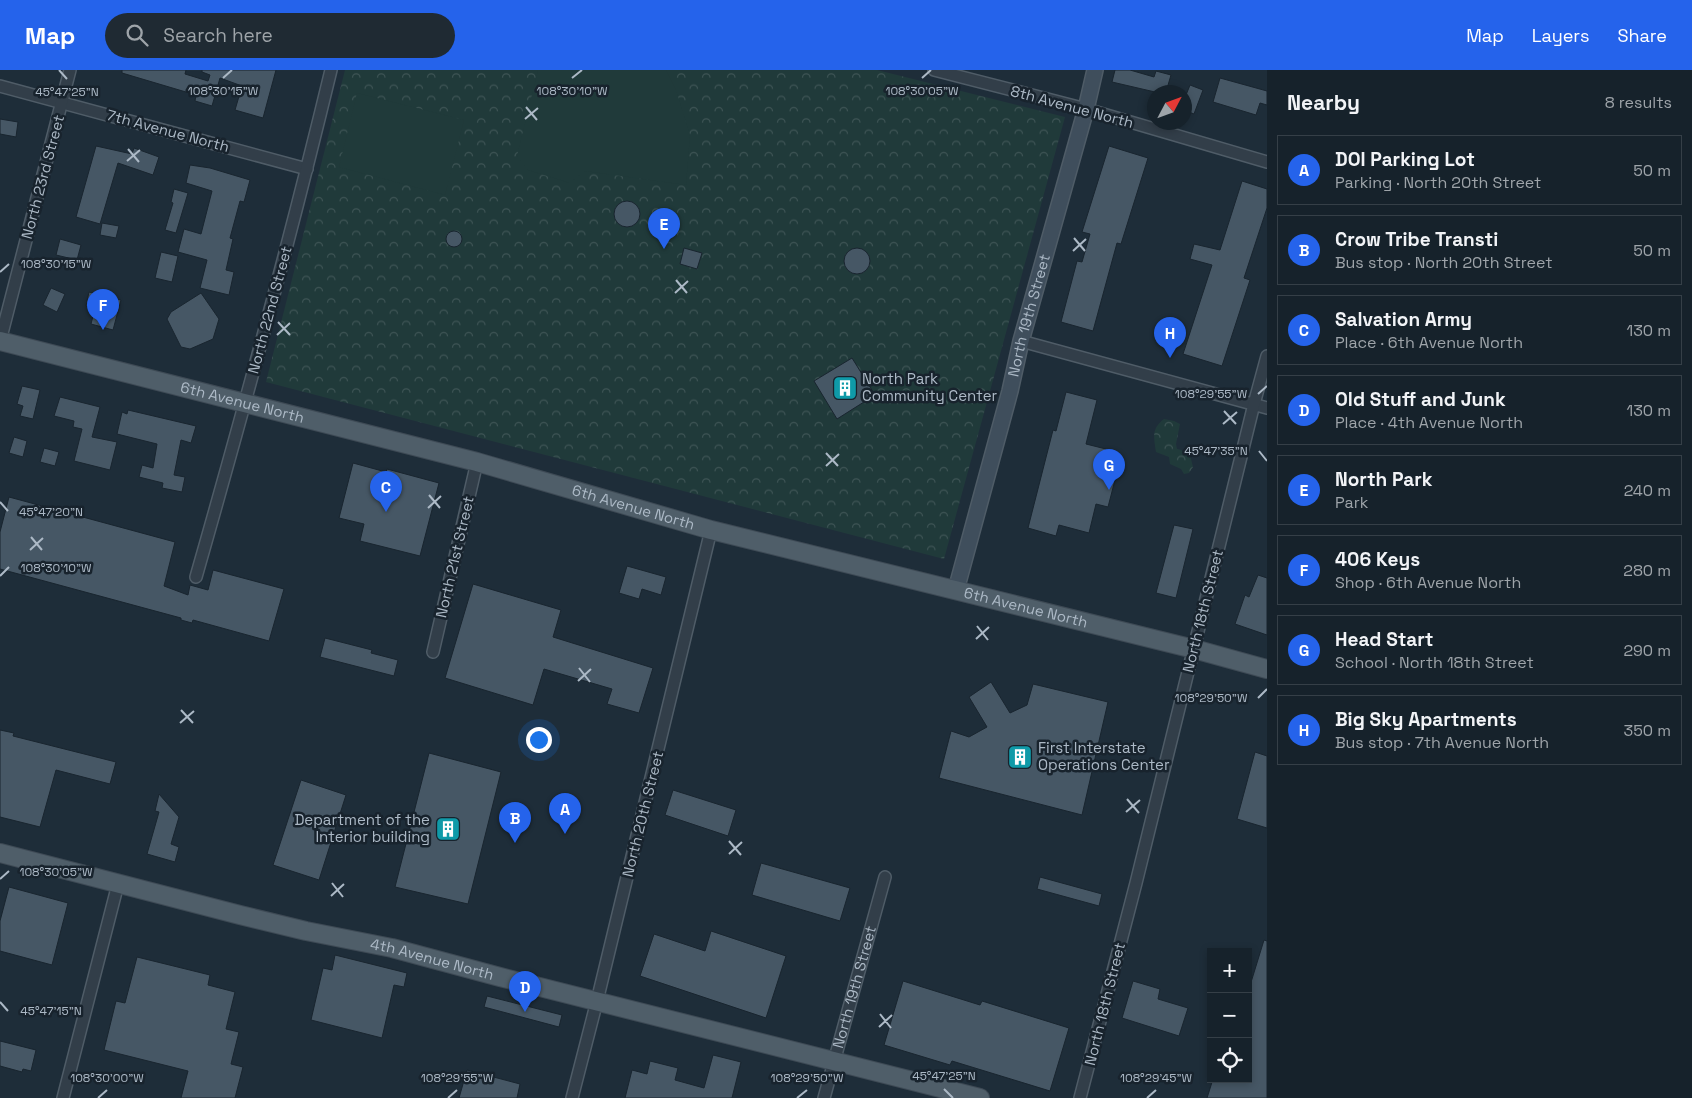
<!DOCTYPE html>
<meta charset="utf-8">
<style>
body{margin:0;font-family:"Space Grotesk",sans-serif;background:#1f2a33;color:#f1f3f6}
.controls{position:absolute;right:15px;bottom:15px;display:grid;overflow:hidden;border-radius:0px;box-shadow:0 2px 8px #0003}
.controls button{width:45px;height:45px;display:grid;place-items:center;padding:0;border:0;border-bottom:1px solid #353f47;background:#16222b;color:#f1f3f6;font:25px sans-serif}
.compass{position:absolute;left:1147px;top:15px;width:45px;height:45px;border-radius:50%;background:#16222b;box-shadow:0 2px 8px #0003;rotate:49deg}
.you{position:absolute;left:538px;top:669px;width:18px;height:18px;margin:-12px;border:4px solid #fff;border-radius:50%;background:#1a73e8;box-shadow:0 0 0 8px #1a73e833}
.badge{display:grid;place-items:center;width:32px;height:32px;border-radius:50%;background:#2563eb;color:#fff;font-size:16px;font-weight:700}
.pin{position:absolute;translate:-50% -41px;filter:drop-shadow(0 1px 2px #0008)}
.pin::after{content:'';position:absolute;top:26px;width:18px;height:15px;background:inherit;clip-path:polygon(0 0,100% 0,50% 100%)}
.list{margin:0;padding:0;list-style:none}
h2{display:flex;justify-content:space-between;align-items:center;height:65px;margin:0;padding:0 20px;font-size:21px}
h2 small{font-size:16px;font-weight:400;color:#9ea4a9}
.list li{display:grid;grid-template-columns:32px 1fr auto;gap:15px;align-items:center;box-sizing:border-box;height:70px;margin:0 10px 10px;padding:0 10px;border:1px solid #353f47;border-radius:0px}
.list b{display:block;font-size:19px;white-space:nowrap}
.list p{margin:0;font-size:16px;white-space:nowrap;color:#9ea4a9}
.list em{font-size:16px;font-style:normal;color:#9ea4a9}
.icon{flex:none;width:28px;height:28px;fill:none;stroke:currentColor;stroke-width:2;stroke-linecap:round;stroke-linejoin:round}
.map{position:relative;flex:none;width:1267px;height:1028px;overflow:hidden}
header{display:flex;align-items:center;gap:30px;box-sizing:border-box;height:70px;padding:0 25px;background:#2563eb;color:#fff}
header strong{font-size:24px}
nav{display:flex;gap:28px;margin-inline-start:auto;font-size:18px}
.search{width:350px;height:45px;background:#1f2a33;display:flex;align-items:center;gap:12px;box-sizing:border-box;padding:0 18px;border-radius:28px;color:#9ea4a9;font-size:19px}
main{display:flex}
aside{flex:1;background:#16222b}
.map>svg:first-child{display:block}
.park{fill:url(#park-crowns)}
.pitch{fill:#203a3a}
.building{fill:#465765;stroke:#19252f}
.lines{fill:none;stroke-linecap:round;stroke-linejoin:round}
.street-casing{stroke:#4f5c67;stroke-width:14}
.secondary-casing{stroke:#4f5c67;stroke-width:18}
.primary-casing{stroke:#3e4a55;stroke-width:20}
.street{stroke:#323e49;stroke-width:11}
.secondary{stroke:#3f4e5c;stroke-width:15}
.primary{stroke:#4f5e69;stroke-width:18}
.ticks{fill:none;stroke:#acb9c6;stroke-width:2}
.labels{text-anchor:middle;stroke-width:5;stroke-linejoin:round;paint-order:stroke}
.street-label{font-size:15px;fill:#acb9c6;stroke:#18232d}
.poi-label{font-size:15px;fill:#acb9c6;stroke:#18232d;text-anchor:start}
.ticks-label{font-size:12px;text-anchor:middle;fill:#acb9c6;stroke:#18232d;stroke-width:5;stroke-linejoin:round;paint-order:stroke}
</style>
<header>
<strong>Map</strong>
<div class="search"><svg class="icon" aria-label="search" viewBox="0 0 24 24"><circle cx="10" cy="10" r="6"/><path d="M15 15l6 6"/></svg>Search here</div>
<nav><a>Map</a><a>Layers</a><a>Share</a></nav>
</header>
<main>
<div class="map">
<svg width="1267" height="1028" viewBox="0 0 1267 1028">
<defs>
<pattern id="park-crowns" width="20" height="18" patternUnits="userSpaceOnUse" patternTransform="scale(1.25)"><rect width="20" height="18" fill="#203a3a"/><path d="M2 6a3 3 0 1 1 6 0M12 15a3 3 0 1 1 6 0" fill="none" stroke="#3e5455"/></pattern>
</defs>
<rect width="100%" height="100%" fill="#1e2d39"/>
<g class="park">
<polygon points="345,0 877,0 1065,47 944,489 266,312"/>
<path d="M1164 349 1174 351 1180 354 1176 374 1177 379C1191 382 1190 385 1193 397L1189 403 1184 404 1181 399 1170 394 1169 387 1156 382C1154 367 1151 359 1164 349Z"/>
</g>
<g class="pitch">
<polygon points="538,0 666,0 676,20 690,65 686,115 585,101 570,113 528,100 517,86"/>
<polygon points="357,23 464,50 445,125 339,97"/>
</g>
<g class="building">
<polygon points="122,0 186,0 185,4 208,11 210,5 202,2 202,0 276,0 263,48 235,40 242,16 220,8 212,36 195,31 196,25 122,3"/>
<polygon points="1115,0 1130,0 1154,7 1156,1 1171,5 1166,22 1155,22 1112,12"/>
<polygon points="1220,8 1267,21 1267,35 1260,33 1256,45 1213,32"/>
<polygon points="1190,15 1203,20 1194,44 1184,40 1184,30"/>
<polygon points="0,49 18,52 16,67 0,64"/>
<polygon points="96,76 132,84 134,78 159,87 153,105 118,93 100,154 76,147"/>
<polygon points="1109,76 1148,88 1121,174 1117,173 1093,261 1061,252 1077,191 1082,192 1090,164 1082,162"/>
<polygon points="190,95 210,98 250,110 244,132 240,131 230,168 233,169 226,200 234,202 229,225 200,218 207,190 178,182 184,159 201,164 212,121 186,113"/>
<polygon points="1242,111 1267,119 1267,138 1244,208 1250,210 1222,296 1183,284 1212,195 1190,189 1194,174 1220,180"/>
<polygon points="174,119 188,123 176,163 165,160 173,133 171,132"/>
<circle cx="627" cy="144" r="13"/>
<polygon points="102,153 119,156 116,168 100,165"/>
<circle cx="454" cy="169" r="8"/>
<polygon points="60,169 81,175 77,190 56,185"/>
<polygon points="684,178 702,183 697,199 680,194"/>
<circle cx="857" cy="191" r="13"/>
<polygon points="161,182 178,186 172,212 155,208"/>
<polygon points="51,218 65,224 57,242 43,235"/>
<polygon points="89,222 121,230 113,260 91,254 95,238 86,236"/>
<polygon points="201,223 219,249 213,269 190,279 181,277 167,249 171,242"/>
<polygon points="852,288 875,325 837,349 814,311"/>
<polygon points="22,316 40,320 33,349 20,346 23,336 17,334"/>
<polygon points="1066,322 1097,330 1086,374 1106,379 1099,406 1115,410 1108,437 1096,434 1089,463 1059,455 1056,466 1028,458 1053,360 1056,361"/>
<polygon points="60,327 100,337 92,367 117,372 110,400 74,391 82,359 73,357 74,351 54,346"/>
<polygon points="128,340 196,356 191,373 181,370 174,405 185,407 182,422 162,418 163,413 139,407 142,395 153,398 157,374 117,364 122,342 127,344"/>
<polygon points="14,367 27,371 23,387 9,383"/>
<polygon points="44,378 59,382 55,396 40,392"/>
<polygon points="353,393 386,402 387,399 439,413 420,486 360,471 364,454 339,448"/>
<polygon points="9,427 175,472 164,516 188,525 190,515 208,520 213,500 284,519 269,571 193,550 192,553 181,550 181,548 0,499 0,462"/>
<polygon points="1174,455 1193,459 1176,528 1156,523"/>
<polygon points="627,496 666,507 661,525 642,519 639,529 619,523"/>
<polygon points="1258,505 1267,508 1267,565 1235,554 1245,525 1249,527"/>
<polygon points="473,514 561,540 553,567 653,598 639,643 607,634 612,619 544,599 533,635 445,608"/>
<polygon points="325,568 372,580 371,583 398,590 394,606 320,587"/>
<polygon points="991,612 1010,643 1027,635 1033,614 1108,632 1082,745 939,708 951,661 969,667 987,657 969,627"/>
<polygon points="0,660 14,663 13,666 116,692 110,714 56,700 40,757 0,747"/>
<polygon points="1255,682 1267,686 1267,758 1237,749"/>
<polygon points="429,683 501,702 468,834 395,817"/>
<polygon points="301,710 346,725 319,810 273,795"/>
<polygon points="673,720 736,740 728,766 665,745"/>
<polygon points="159,724 179,747 171,774 179,777 175,792 147,784 159,742 155,741"/>
<polygon points="761,793 850,818 840,851 752,825"/>
<polygon points="1040,807 1102,824 1099,836 1037,819"/>
<polygon points="9,817 68,833 52,895 0,881 0,851"/>
<polygon points="711,861 786,886 766,948 640,906 654,864 705,881"/>
<polygon points="1264,870 1267,871 1267,1028 1207,1028 1213,1009 1248,1009 1248,922"/>
<polygon points="335,885 407,903 404,917 394,915 382,968 311,950 323,898 332,900"/>
<polygon points="137,887 210,905 208,915 235,922 226,959 239,962 231,994 243,997 235,1028 181,1028 188,1001 104,980 116,931 125,933"/>
<polygon points="903,911 980,935 982,931 1069,958 1050,1021 952,991 950,995 884,975"/>
<polygon points="1133,911 1160,919 1158,929 1188,938 1179,966 1122,948"/>
<polygon points="487,926 562,945 559,957 484,937"/>
<polygon points="0,971 36,980 31,1001 23,999 22,1002 0,996"/>
<polygon points="713,985 741,992 732,1028 625,1028 632,1000 647,1004 650,991 678,998 675,1010 704,1018"/>
<polygon points="467,1000 520,1014 517,1028 459,1028"/>
</g>
<g class="lines">
<defs>
<g id="street">
<polyline points="934,0 1086,39 1267,92"/>
<polyline points="0,16 307,99"/>
<polyline points="0,271 70,0"/>
<polyline points="1021,271 1267,338"/>
<path d="M196 507C244 339 290 170 331 0"/>
<polyline points="433,582 477,392"/>
<polyline points="63,1028 118,814"/>
<polyline points="572,1028 597,931 711,460"/>
<path id="s1" d="M824 1028 885 807"/>
<polyline points="1080,1028 1136,813 1254,334 1267,286"/>
</g>
<g id="secondary">
<path id="s2" d="M956 520 1010 321 1021 271 1086 39 1095 0"/>
</g>
<g id="primary">
<path id="s3" d="M0 271 477 392 711 460 1194 579 1267 599"/>
<path id="s4" d="M0 783 240 845 306 861 392 878 500 907 980 1028"/>
</g>
</defs>
<use href="#street" class="street-casing"/>
<use href="#secondary" class="secondary-casing"/>
<use href="#primary" class="primary-casing"/>
<use href="#street" class="street"/>
<use href="#secondary" class="secondary"/>
<use href="#primary" class="primary"/>
</g>
<path class="ticks" d="M59 0 67 9M223 8 232 0M572 8 582 0M922 8 931 0M526 37 537 50M525 49 538 38M128 79 139 92M127 91 140 80M1074 168 1085 181M1073 181 1086 169M0 202 9 194M676 210 687 223M675 223 688 211M278 252 290 265M277 265 290 253M1258 324 1267 316M1224 341 1236 354M1223 354 1237 342M1259 381 1267 391M826 383 838 396M826 396 839 384M429 425 440 438M0 432 8 441M428 438 441 426M31 467 42 480M30 480 43 468M0 506 9 497M977 556 988 570M976 569 989 557M579 598 590 612M578 611 591 599M1258 628 1267 619M181 640 193 653M180 653 194 641M1127 729 1139 743M1126 742 1140 730M729 771 741 785M729 784 742 772M0 809 9 801M332 813 343 827M331 826 344 814M0 932 8 941M880 944 891 958M879 957 892 945M944 1019 953 1028M98 1028 107 1020M448 1028 457 1020M797 1028 807 1020M1147 1028 1156 1020"/>
<defs>
<symbol id="building-square" viewBox="-11 -11 22 22"><rect x="-9" y="-9" width="18" height="18" rx="4" fill="#0f9aa8" stroke="#18232d"/><path d="M-4-6H4V6H1V3H-1V6H-4ZM-2.5-4.3h1.7v1.8h-1.7ZM.8-4.3h1.7v1.8H.8ZM-2.5-1h1.7V.8h-1.7ZM.8-1h1.7V.8H.8Z" fill="#fff"/></symbol>
</defs>
<g fill-rule="evenodd">
<use href="#building-square" x="831" y="304" width="28" height="28"/>
<use href="#building-square" x="1006" y="673" width="28" height="28"/>
<use href="#building-square" x="434" y="745" width="28" height="28"/>
</g>
<g class="labels">
<g class="street-label">
<text transform="translate(1072 37) rotate(15)" y="5">8th Avenue North</text>
<text transform="translate(168 61) rotate(15)" y="5">7th Avenue North</text>
<text transform="translate(43 107) rotate(-75)" y="5">North 23rd Street</text>
<text transform="translate(270 240) rotate(-75)" y="5">North 22nd Street</text>
<text dy="5" stroke="none"><textPath href="#s2" startOffset="284">North 19th Street</textPath></text>
<text dy="5" stroke="none"><textPath href="#s3" startOffset="250">6th Avenue North</textPath></text>
<text dy="5" stroke="none"><textPath href="#s3" startOffset="655">6th Avenue North</textPath></text>
<text transform="translate(455 487) rotate(-77)" y="5">North 21st Street</text>
<text dy="5" stroke="none"><textPath href="#s3" startOffset="1060">6th Avenue North</textPath></text>
<text transform="translate(1203 541) rotate(-76)" y="5">North 18th Street</text>
<text transform="translate(643 744) rotate(-76)" y="5">North 20th Street</text>
<text dy="5" stroke="none"><textPath href="#s4" startOffset="445">4th Avenue North</textPath></text>
<text dy="5" stroke="none"><textPath href="#s1" startOffset="115">North 19th Street</textPath></text>
<text transform="translate(1105 934) rotate(-76)" y="5">North 18th Street</text>
</g>
<g class="poi-label">
<text x="862" y="314">North Park<tspan x="862" dy="17">Community Center</tspan></text>
<text x="1038" y="683">First Interstate<tspan x="1038" dy="17">Operations Center</tspan></text>
<text x="430" y="755" text-anchor="end">Department of the<tspan x="430" dy="17">Interior building</tspan></text>
</g>
</g>
<g class="ticks-label">
<text x="223" y="25">108°30'15"W</text>
<text x="572" y="25">108°30'10"W</text>
<text x="922" y="25">108°30'05"W</text>
<text x="67" y="26">45°47'25"N</text>
<text x="56" y="198">108°30'15"W</text>
<text x="1211" y="328">108°29'55"W</text>
<text x="1216" y="385">45°47'35"N</text>
<text x="51" y="446">45°47'20"N</text>
<text x="56" y="502">108°30'10"W</text>
<text x="1211" y="632">108°29'50"W</text>
<text x="56" y="806">108°30'05"W</text>
<text x="51" y="945">45°47'15"N</text>
<text x="944" y="1010">45°47'25"N</text>
<text x="107" y="1012">108°30'00"W</text>
<text x="457" y="1012">108°29'55"W</text>
<text x="807" y="1012">108°29'50"W</text>
<text x="1156" y="1012">108°29'45"W</text>
</g>
</svg>
<div class="controls">
<button>+</button>
<button>−</button>
<button><svg class="icon" aria-label="locate" viewBox="0 0 24 24"><circle cx="12" cy="12" r="6"/><path d="M12 2v4M12 18v4M2 12h4M18 12h4"/></svg></button>
</div>
<svg class="compass" viewBox="-18 -18 36 36"><path d="M0-13l5 13h-10z" fill="#e53935"/><path d="M0 13l5-13h-10z" fill="#9ea4a9"/></svg>
<div class="you"></div>
<div class="pin badge" style="left:565px;top:764px">A</div>
<div class="pin badge" style="left:515px;top:773px">B</div>
<div class="pin badge" style="left:386px;top:442px">C</div>
<div class="pin badge" style="left:525px;top:942px">D</div>
<div class="pin badge" style="left:664px;top:179px">E</div>
<div class="pin badge" style="left:103px;top:260px">F</div>
<div class="pin badge" style="left:1109px;top:420px">G</div>
<div class="pin badge" style="left:1170px;top:288px">H</div>
</div>
<aside>
<h2>Nearby<small>8 results</small></h2>
<ul class="list">
<li><span class="badge">A</span><div><b>DOI Parking Lot</b><p>Parking · North 20th Street</p></div><em>50 m</em></li>
<li><span class="badge">B</span><div><b>Crow Tribe Transti</b><p>Bus stop · North 20th Street</p></div><em>50 m</em></li>
<li><span class="badge">C</span><div><b>Salvation Army</b><p>Place · 6th Avenue North</p></div><em>130 m</em></li>
<li><span class="badge">D</span><div><b>Old Stuff and Junk</b><p>Place · 4th Avenue North</p></div><em>130 m</em></li>
<li><span class="badge">E</span><div><b>North Park</b><p>Park</p></div><em>240 m</em></li>
<li><span class="badge">F</span><div><b>406 Keys</b><p>Shop · 6th Avenue North</p></div><em>280 m</em></li>
<li><span class="badge">G</span><div><b>Head Start</b><p>School · North 18th Street</p></div><em>290 m</em></li>
<li><span class="badge">H</span><div><b>Big Sky Apartments</b><p>Bus stop · 7th Avenue North</p></div><em>350 m</em></li>
</ul>
</aside>
</main>
